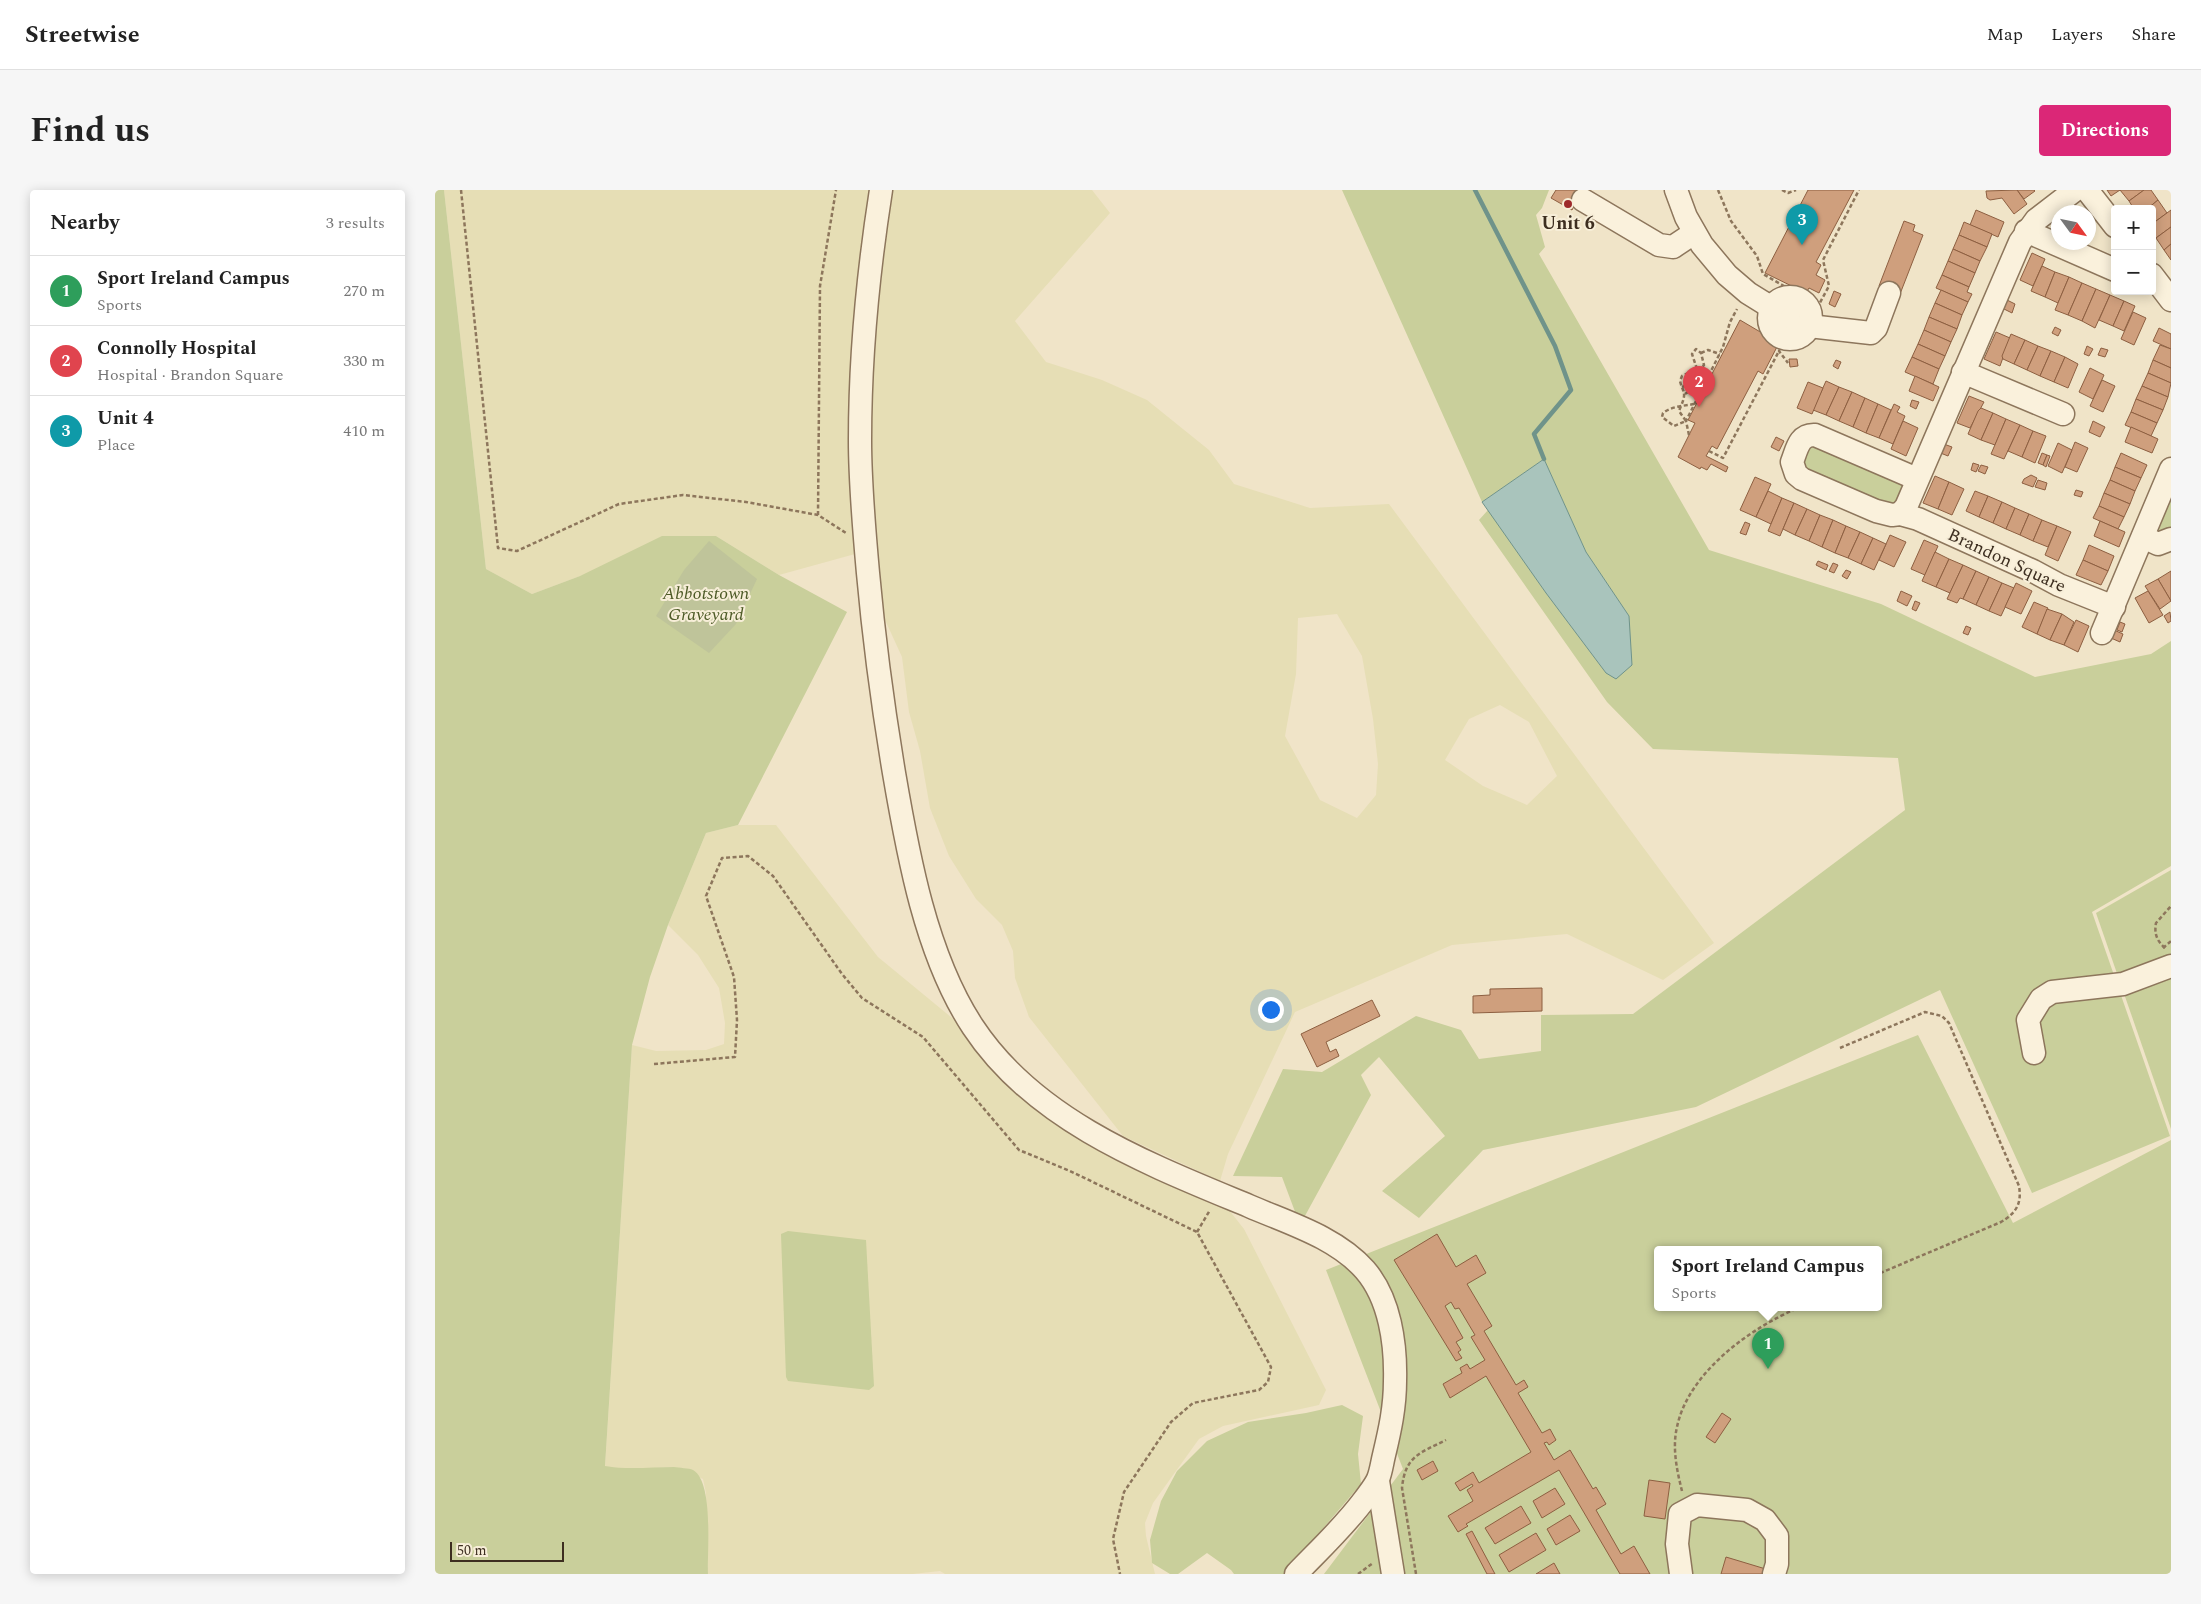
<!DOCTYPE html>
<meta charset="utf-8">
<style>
body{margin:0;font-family:Spectral,serif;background:#f6f6f6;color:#222}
.controls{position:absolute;right:15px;top:15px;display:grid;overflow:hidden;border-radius:5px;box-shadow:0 2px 12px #0003}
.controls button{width:45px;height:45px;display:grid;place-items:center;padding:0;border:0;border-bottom:1px solid #e0e0e0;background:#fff;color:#222;font:25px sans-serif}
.compass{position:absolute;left:1616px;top:15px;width:45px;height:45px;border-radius:50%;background:#fff;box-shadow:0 2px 12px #0003;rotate:123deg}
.scale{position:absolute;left:15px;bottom:12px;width:114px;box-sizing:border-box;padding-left:5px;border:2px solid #3d2e20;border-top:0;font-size:14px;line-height:18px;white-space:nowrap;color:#3d2e20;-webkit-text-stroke:4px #f7eed8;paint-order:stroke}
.you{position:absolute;left:835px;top:819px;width:18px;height:18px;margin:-12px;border:4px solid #fff;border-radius:50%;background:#1a73e8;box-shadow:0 0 0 8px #1a73e833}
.badge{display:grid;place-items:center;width:32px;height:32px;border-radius:50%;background:#db2777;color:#fff;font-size:16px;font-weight:700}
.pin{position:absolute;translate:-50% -41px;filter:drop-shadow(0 1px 2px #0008)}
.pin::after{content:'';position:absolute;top:26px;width:18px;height:15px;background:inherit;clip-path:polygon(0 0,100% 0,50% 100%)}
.popup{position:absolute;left:1219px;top:1056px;width:228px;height:65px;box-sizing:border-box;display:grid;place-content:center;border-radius:5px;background:#fff;filter:drop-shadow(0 1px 4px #0005);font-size:16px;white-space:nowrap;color:#767676}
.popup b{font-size:19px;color:#222}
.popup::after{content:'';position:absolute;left:50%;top:100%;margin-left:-10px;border:10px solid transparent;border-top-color:#fff}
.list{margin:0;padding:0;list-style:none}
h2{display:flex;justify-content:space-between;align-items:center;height:65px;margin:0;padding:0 20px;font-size:21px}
h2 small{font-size:16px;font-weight:400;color:#767676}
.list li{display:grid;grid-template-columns:32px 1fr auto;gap:15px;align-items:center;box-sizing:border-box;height:70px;padding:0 20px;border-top:1px solid #e0e0e0}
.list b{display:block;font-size:19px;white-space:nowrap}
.list p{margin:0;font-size:16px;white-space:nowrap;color:#767676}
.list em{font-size:16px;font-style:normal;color:#767676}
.map{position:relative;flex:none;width:1736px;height:1384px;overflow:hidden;border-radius:5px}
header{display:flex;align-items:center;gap:30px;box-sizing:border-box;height:70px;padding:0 25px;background:#fff;border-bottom:1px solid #e0e0e0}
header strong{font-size:24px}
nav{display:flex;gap:28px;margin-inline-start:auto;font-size:18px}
.intro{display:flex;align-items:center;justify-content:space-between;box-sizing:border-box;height:120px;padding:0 30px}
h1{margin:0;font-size:35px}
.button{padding:12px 22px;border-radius:5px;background:#db2777;color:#fff;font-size:18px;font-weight:700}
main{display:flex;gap:30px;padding:0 30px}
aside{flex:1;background:#fff;border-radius:5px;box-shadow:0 2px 12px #0003}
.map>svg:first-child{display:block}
.farmland{fill:#e6deb5;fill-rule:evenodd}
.green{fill:#c9cf9b;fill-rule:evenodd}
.cemetery{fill:#bfc49a}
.water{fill:#a9c4bc;stroke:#6f938a}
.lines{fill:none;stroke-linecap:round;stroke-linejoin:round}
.stream{stroke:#6f938a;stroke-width:4.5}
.building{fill:#cf9f7d;stroke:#8d5f41}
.minor-casing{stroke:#8d765c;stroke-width:25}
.path{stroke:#8d765c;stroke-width:2.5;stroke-dasharray:4 2.5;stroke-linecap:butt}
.minor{stroke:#faf1dc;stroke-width:22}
.poi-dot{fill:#9e2a2b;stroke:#f7eed8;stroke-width:2}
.labels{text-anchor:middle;stroke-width:4;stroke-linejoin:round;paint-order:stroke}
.poi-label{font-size:18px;font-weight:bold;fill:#3d2e20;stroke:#f7eed8}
.street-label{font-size:18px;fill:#3d2e20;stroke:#f7eed8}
.park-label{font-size:18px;font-style:italic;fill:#4d5a26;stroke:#f7eed8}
</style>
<header>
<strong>Streetwise</strong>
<nav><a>Map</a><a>Layers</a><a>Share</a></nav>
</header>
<div class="intro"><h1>Find us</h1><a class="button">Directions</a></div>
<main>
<aside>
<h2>Nearby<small>3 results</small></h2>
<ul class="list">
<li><span class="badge" style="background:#2e9e5b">1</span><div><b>Sport Ireland Campus</b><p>Sports</p></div><em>270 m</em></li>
<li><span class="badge" style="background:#e0444e">2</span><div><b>Connolly Hospital</b><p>Hospital · Brandon Square</p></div><em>330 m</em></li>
<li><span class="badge" style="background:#0f9aa8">3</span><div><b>Unit 4</b><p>Place</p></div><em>410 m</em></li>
</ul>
</aside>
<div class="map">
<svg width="1736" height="1384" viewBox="0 0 1736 1384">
<rect width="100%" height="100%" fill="#f0e4c8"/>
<g class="farmland">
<path d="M9 0H657L675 23 580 131 611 172 667 190 712 210 774 260 799 294 875 318 954 314 1279 753 1228 790 1132 744 1017 755 860 822 793 964 785 991 688 946 594 827 580 788 578 761 567 735 541 709 514 666 495 618 485 561 474 522 467 467 420 364 344 385 281 346 145 386 97 404 51 379ZM902 424 927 466 938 529 943 574 941 605 922 628 885 610 850 546 861 484 863 428ZM1065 515 1094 532 1122 586 1092 615 1048 596 1010 570 1034 529Z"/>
<polygon points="303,635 341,635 443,767 522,832 597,913 790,1015 809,1039 891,1200 884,1215 788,1236 764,1249 718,1313 710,1333 711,1346 720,1384 510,1384 505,1381 478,1384 273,1384 271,1303 268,1289 239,1277 197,1279 170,1277 197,855 221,861 271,860 289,854 290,833 284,798 263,765 233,735 271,643"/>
</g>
<g class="green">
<path d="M0 0H9L51 379 97 404 145 386 227 346H281L344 385 412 422 303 635 271 643 233 735 215 787 197 855 170 1276C193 1280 216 1277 239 1277 244 1278 254 1278 258 1280 279 1292 272 1361 273 1384H0Z"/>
<polygon points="907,0 1114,0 1107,18 1101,25 1110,57 1104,64 1274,360 1446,414 1600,487 1716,464 1736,451 1736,676 1657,722 1735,946 1597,1003 1505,800 1261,917 1048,960 984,1028 947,1001 1010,946 944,867 926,885 936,905 865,1035 847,987 798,986 848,879 887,882 981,826 1026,840 1044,869 1106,861 1106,825 1198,824 1470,620 1463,568 1218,559 1172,512 1044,330 1053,320 1111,403 1171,483 1194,426 1151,362 1109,269 1047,312"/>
<polygon points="1377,252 1470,293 1462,317 1372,285 1366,263"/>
<polygon points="1736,303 1736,345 1718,344"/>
<polygon points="1736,680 1736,939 1661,723"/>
<path d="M1483 845 1578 1033 1736 950V1384H889L968 1279 891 1080ZM1223 1060H1443V1118H1223Z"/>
<polygon points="353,1041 431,1050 439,1196 434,1200 353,1191 351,1187 346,1044"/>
<polygon points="907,1215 928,1226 923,1264 926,1294 849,1384 799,1384 796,1380 772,1363 743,1384 735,1384 717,1373 715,1350 726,1311 742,1281 772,1251 813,1232 871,1223"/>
</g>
<polygon class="cemetery" points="274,351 322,389 301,434 274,463 221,426 249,380"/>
<polygon class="water" points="1109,269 1151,362 1194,426 1197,475 1181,489 1171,483 1111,403 1047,312"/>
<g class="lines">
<polyline class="stream" points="1040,0 1120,156 1136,200 1099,244 1109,269"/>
</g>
<g class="building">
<polygon points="1121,0 1148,0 1137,20 1116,8"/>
<polygon points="1373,0 1419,0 1381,72 1386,75 1381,85 1390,90 1384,103 1374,98 1371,103 1330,83"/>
<polygon points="1582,0 1599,0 1600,1 1589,9"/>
<polygon points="1582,0 1592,14 1579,24 1567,8 1555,10 1552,8 1551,1"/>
<polygon points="1672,0 1685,0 1676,6"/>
<polygon points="1685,0 1709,0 1694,11"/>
<polygon points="1709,0 1716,0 1723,10 1712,19 1699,19 1694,11"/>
<polygon points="1723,10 1732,23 1717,34 1717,19 1712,19"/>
<polygon points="1541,20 1569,32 1563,47 1535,35"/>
<polygon points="1736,20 1736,37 1721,48 1717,44 1717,34"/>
<polygon points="1469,31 1480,35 1478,41 1488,45 1465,104 1444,96"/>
<polygon points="1529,32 1557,44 1552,57 1524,45"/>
<polygon points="1736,37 1736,54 1729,60 1721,48"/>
<polygon points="1524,45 1552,57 1545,71 1518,59"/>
<polygon points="1736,54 1736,70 1729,60"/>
<polygon points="1518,59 1545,71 1540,83 1513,71"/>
<polygon points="1597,63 1610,69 1598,96 1585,90"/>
<polygon points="1513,71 1540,83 1534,97 1507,85"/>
<polygon points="1607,76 1620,82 1610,107 1596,101"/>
<polygon points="1620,82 1634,87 1623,113 1610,107"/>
<polygon points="1507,85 1534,97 1532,102 1537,104 1533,112 1501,98"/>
<polygon points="1634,87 1647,93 1633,125 1620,120"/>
<polygon points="1647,93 1661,99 1647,131 1633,125"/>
<polygon points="1661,99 1675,105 1660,138 1647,131"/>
<polygon points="1506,100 1533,112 1527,125 1500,113"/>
<polygon points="1399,101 1406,104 1400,117 1394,114"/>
<polygon points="1675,105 1689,111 1678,136 1664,130"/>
<polygon points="1570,109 1580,114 1577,123 1567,118"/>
<polygon points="1689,111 1700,116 1689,141 1678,136"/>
<polygon points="1500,113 1527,125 1522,139 1494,127"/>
<polygon points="1698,122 1711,128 1699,155 1686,149"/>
<polygon points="1494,127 1522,139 1516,152 1489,140"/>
<polygon points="1305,130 1344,153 1328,184 1323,181 1282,259 1277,256 1271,266 1293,277 1291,282 1276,274 1272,280 1266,277 1265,279 1243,267 1260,233 1253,230"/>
<polygon points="1620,137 1626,140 1623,146 1617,143"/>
<polygon points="1724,138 1736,144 1736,159 1718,151"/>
<polygon points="1489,140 1516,152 1510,166 1483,154"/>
<polygon points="1561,142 1575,148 1565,176 1549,169"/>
<polygon points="1576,144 1590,150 1579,174 1568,169 1567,166"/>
<polygon points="1590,150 1603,156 1592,180 1579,174"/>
<polygon points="1483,154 1510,166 1504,179 1477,167"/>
<polygon points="1725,155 1736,159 1736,178 1718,170"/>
<polygon points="1603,156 1616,161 1605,186 1592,180"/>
<polygon points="1652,156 1658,159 1654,166 1649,164"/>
<polygon points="1666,158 1673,160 1670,167 1663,165"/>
<polygon points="1616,161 1630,167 1619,192 1605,186"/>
<polygon points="1477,167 1504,179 1498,194 1470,182"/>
<polygon points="1630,167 1643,174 1633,198 1619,192"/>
<polygon points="1354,169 1362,169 1363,176 1355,177"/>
<polygon points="1401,170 1406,172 1403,179 1398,176"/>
<polygon points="1718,170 1736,178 1736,193 1713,183"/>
<polygon points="1655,178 1669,185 1658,209 1644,202"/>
<polygon points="1713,183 1736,193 1733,207 1707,196"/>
<polygon points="1480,186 1504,197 1498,211 1474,201"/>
<polygon points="1667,190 1680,196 1668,222 1655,216"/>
<polygon points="1391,191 1404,197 1391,225 1378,220"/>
<polygon points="1373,192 1388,198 1377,224 1362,218"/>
<polygon points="1707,196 1733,207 1728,220 1701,209"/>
<polygon points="1404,197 1417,202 1404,231 1391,225"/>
<polygon points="1417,202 1430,208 1418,237 1404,231"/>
<polygon points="1534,206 1549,212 1535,238 1522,233"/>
<polygon points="1430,208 1443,214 1431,243 1418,237"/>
<polygon points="1701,209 1728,220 1722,233 1696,222"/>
<polygon points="1477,210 1484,212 1481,219 1475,216"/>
<polygon points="1443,214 1456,220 1444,248 1431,243"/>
<polygon points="1459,214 1465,217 1462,222 1470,226 1458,254 1444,248"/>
<polygon points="1546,218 1558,223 1546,250 1533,244 1543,221"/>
<polygon points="1696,222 1722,233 1716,246 1690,235"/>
<polygon points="1558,223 1571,229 1560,255 1546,250"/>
<polygon points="1571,229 1585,235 1569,269 1556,264"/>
<polygon points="1468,231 1483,238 1471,266 1456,259"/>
<polygon points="1658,231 1670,237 1665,247 1654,242"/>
<polygon points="1585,235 1598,241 1587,267 1573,261"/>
<polygon points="1696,237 1723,249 1717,263 1690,252"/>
<polygon points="1598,241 1611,246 1600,273 1587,267"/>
<polygon points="1341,247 1349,251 1344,261 1336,257"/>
<polygon points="1640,252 1653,258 1642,282 1630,277"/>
<polygon points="1506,253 1517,257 1513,266 1503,262"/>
<polygon points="1623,253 1637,260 1627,283 1613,276"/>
<polygon points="1607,263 1612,265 1608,275 1603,273"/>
<polygon points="1686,263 1712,275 1706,288 1680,277"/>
<polygon points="1612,265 1615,266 1611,277 1608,275"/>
<polygon points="1538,273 1544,275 1541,282 1536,280"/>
<polygon points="1546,275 1553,277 1550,284 1543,281"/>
<polygon points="1680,277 1706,288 1700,301 1675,290"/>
<polygon points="1596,285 1602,288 1598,297 1587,293 1589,289"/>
<polygon points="1500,286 1514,292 1503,319 1488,313"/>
<polygon points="1320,287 1336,294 1321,327 1305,320"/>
<polygon points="1603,290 1612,293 1610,300 1600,297"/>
<polygon points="1675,290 1700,301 1695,314 1669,303"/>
<polygon points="1514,292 1529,299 1517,325 1503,319"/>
<polygon points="1641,300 1648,302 1646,307 1639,305"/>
<polygon points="1333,301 1347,308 1336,334 1321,327"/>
<polygon points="1540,301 1553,306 1544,327 1531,321"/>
<polygon points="1669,303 1695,314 1689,327 1664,316"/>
<polygon points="1553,306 1567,312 1558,333 1544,327"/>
<polygon points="1347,308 1359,313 1345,346 1333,341"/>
<polygon points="1567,312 1580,318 1571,339 1558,333"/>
<polygon points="1359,313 1372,319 1360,345 1348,339"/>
<polygon points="1664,316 1689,327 1683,339 1658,328"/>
<polygon points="1580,318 1594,324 1585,345 1571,339"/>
<polygon points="1372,319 1385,325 1374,351 1360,345"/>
<polygon points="1594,324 1607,330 1598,351 1585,345"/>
<polygon points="1385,325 1398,330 1387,357 1374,351"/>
<polygon points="1398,330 1411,336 1400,363 1387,357"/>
<polygon points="1607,330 1622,336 1613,357 1598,351"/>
<polygon points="1665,331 1690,342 1684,357 1659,346"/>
<polygon points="1310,332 1315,334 1311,345 1305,343"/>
<polygon points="1411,336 1425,342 1413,368 1400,363"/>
<polygon points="1622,336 1636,342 1623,371 1610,365"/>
<polygon points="1425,342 1438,348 1426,374 1413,368"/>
<polygon points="1455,345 1471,352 1459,377 1444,370"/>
<polygon points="1438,348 1451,354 1439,380 1426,374"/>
<polygon points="1489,350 1503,356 1490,385 1476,379"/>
<polygon points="1654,355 1679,366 1673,381 1648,370"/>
<polygon points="1500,362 1514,369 1501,397 1487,391"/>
<polygon points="1514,369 1528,375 1515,403 1501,397"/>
<polygon points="1648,370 1673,381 1666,395 1641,385"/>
<polygon points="1383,371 1393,375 1391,380 1381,375"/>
<polygon points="1398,373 1403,375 1399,383 1394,381"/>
<polygon points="1528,375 1541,381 1528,409 1525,408 1522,413 1512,409"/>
<polygon points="1411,380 1416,382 1412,389 1407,386"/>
<polygon points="1541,381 1554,387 1541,415 1528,409"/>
<polygon points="1736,381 1736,411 1723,389"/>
<polygon points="1554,387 1567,393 1554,421 1541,415"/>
<polygon points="1723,389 1736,411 1725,419 1710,396"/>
<polygon points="1567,393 1579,398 1566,426 1554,421"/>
<polygon points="1581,393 1597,401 1586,424 1570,417"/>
<polygon points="1466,401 1477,406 1472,416 1462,411"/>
<polygon points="1713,401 1728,425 1714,433 1700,408"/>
<polygon points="1480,411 1485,413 1481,421 1477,419"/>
<polygon points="1599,412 1613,418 1602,444 1587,437"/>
<polygon points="1612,419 1627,424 1615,450 1602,444"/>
<polygon points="1735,422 1736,431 1733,433 1729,426"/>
<polygon points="1627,424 1639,432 1629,455 1615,450"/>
<polygon points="1641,430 1654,436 1643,462 1629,455"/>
<polygon points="1685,432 1690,434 1687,442 1682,440"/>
<polygon points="1531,436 1536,438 1533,445 1528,443"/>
<polygon points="1679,440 1688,444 1685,452 1676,448"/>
<polygon points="1107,798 1107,821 1038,823 1038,806 1055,805 1055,799"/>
<polygon points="937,810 945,826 891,852 895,862 901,859 904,866 882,877 866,844"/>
<polygon points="1002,1044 1021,1077 1041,1065 1051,1083 1032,1094 1057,1136 1049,1141 1081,1195 1089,1190 1093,1197 1083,1203 1107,1243 1115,1239 1121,1250 1114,1255 1112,1252 1109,1253 1119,1270 1135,1260 1158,1299 1161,1297 1171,1314 1161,1320 1186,1364 1199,1356 1215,1384 1185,1384 1124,1280 1031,1334 1033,1336 1023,1342 1013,1326 1038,1311 1032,1300 1038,1296 1037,1294 1025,1301 1020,1293 1038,1282 1044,1293 1096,1262 1051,1186 1015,1208 1008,1194 1027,1183 1025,1178 1032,1174 1035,1179 1050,1170 1036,1147 1040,1145 1024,1118 1020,1119 1016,1112 1010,1116 1028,1148 1021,1152 1026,1160 1023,1162 1027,1168 1021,1171 959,1070"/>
<polygon points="1287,1223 1296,1229 1280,1253 1271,1247"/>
<polygon points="998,1271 1003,1281 987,1290 982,1280"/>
<polygon points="1214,1290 1235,1293 1230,1329 1209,1326"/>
<polygon points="1120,1298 1130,1314 1107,1328 1098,1311"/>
<polygon points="1086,1316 1096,1333 1060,1354 1050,1338"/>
<polygon points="1135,1325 1145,1341 1121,1355 1112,1339"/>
<polygon points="1037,1341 1060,1384 1052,1384 1031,1344"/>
<polygon points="1101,1343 1111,1360 1074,1382 1064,1365"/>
<polygon points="1291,1367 1334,1380 1333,1384 1286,1384"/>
<polygon points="1119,1373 1125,1384 1101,1384"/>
</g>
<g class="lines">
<defs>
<g id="minor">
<path d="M446 0C433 83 425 166 425 250 425 294 429 339 433 383 439 450 448 517 459 583 473 665 491 766 538 837 600 931 713 974 814 1016 853 1033 901 1047 930 1080 955 1109 961 1154 960 1191 960 1217 955 1240 949 1265 947 1273 946 1282 943 1289 940 1296 934 1303 929 1310 909 1337 884 1360 861 1384"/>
<polyline points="1241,0 1251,27 1267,55 1292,85 1313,103 1350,126 1374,136 1436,143 1441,138 1454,103"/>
<polyline points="1652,0 1680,36"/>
<polyline points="1148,10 1224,55 1238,57 1259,43"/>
<polyline points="1591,41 1680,80"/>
<polyline points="1717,85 1736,110"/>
<circle cx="1355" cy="128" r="21"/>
<polyline points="1528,182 1628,224"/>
<path d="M1482 289 1380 245C1364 244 1362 259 1357 272L1361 284 1367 289 1441 321 1457 325 1465 324 1483 329 1598 381 1624 395 1679 417"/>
<polyline points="1465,324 1471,317 1585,52 1601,30 1640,0"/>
<polyline points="1708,347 1723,354 1736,349"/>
<polyline points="1667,443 1736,279"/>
<polyline points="1599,863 1593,830 1606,809 1617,802 1688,794 1736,776"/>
<polyline points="943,1291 958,1384"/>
<polyline points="1246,1384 1242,1354 1245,1324 1262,1315 1312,1320 1330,1330 1342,1346 1342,1374 1339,1384"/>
</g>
</defs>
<use href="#minor" class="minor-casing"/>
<g class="path">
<polyline points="26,0 63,358 82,361 184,314 248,305 311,312 383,325 411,343"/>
<polyline points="1283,0 1296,31 1322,66 1328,84 1349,96 1353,105"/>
<polyline points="1347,0 1353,3 1361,0"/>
<polyline points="1382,118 1394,96 1388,70 1424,0"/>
<polyline points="1350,148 1344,161 1353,173"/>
<polyline points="1266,163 1273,160 1285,164"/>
<polyline points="1266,177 1272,189"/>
<polyline points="1247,197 1259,192 1264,184 1263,178"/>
<polyline points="1250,204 1260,197 1267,199"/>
<path d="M1259 214C1249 216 1237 216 1228 223L1227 227 1239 236 1251 231 1244 221 1246 216C1252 202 1248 203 1245 191L1247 186 1268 176 1269 175 1266 163 1261 159 1257 164 1262 179"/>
<polyline points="1254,245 1251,231 1288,157 1295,132 1302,119"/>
<polyline points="1274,261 1288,268 1344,161"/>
<polyline points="383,325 385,96 401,0"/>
<polyline points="1728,758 1736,751"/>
<path d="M1730 758C1722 751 1719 744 1721 733L1736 716"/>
<path d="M1405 858 1490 822 1507 826 1514 833 1584 996C1587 1014 1581 1023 1566 1032L1443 1084"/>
<polyline points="219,874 300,867 302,830 299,787 271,706 287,668 313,666 338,686 407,784 427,808 488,847 584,960 635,981 762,1042 836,1177 833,1192 824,1200 758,1213 736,1232 689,1302 678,1349 685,1384"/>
<polyline points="762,1042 775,1020"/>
<path d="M1247 1301C1242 1281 1237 1258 1242 1237 1253 1183 1315 1138 1363 1118"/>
<polyline points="923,1384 938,1373"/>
<path d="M981 1384 967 1298C970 1266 985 1263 1011 1250"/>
</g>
<use href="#minor" class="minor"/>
</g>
<circle class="poi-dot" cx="1133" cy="14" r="5"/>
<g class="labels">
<g class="poi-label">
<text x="1133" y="39">Unit 6</text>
</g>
<g class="street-label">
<text transform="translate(1572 370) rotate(25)" y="6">Brandon Square</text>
</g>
<g class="park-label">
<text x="271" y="409">Abbotstown<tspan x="271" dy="21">Graveyard</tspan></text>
</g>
</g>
</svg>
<div class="controls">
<button>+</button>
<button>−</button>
</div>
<svg class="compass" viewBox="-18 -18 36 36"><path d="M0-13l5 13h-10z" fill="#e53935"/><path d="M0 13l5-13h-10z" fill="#767676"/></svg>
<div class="scale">50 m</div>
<div class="you"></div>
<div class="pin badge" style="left:1333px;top:1179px;background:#2e9e5b">1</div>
<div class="popup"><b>Sport Ireland Campus</b>Sports</div>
<div class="pin badge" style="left:1264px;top:217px;background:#e0444e">2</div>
<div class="pin badge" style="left:1367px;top:55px;background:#0f9aa8">3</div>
</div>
</main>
